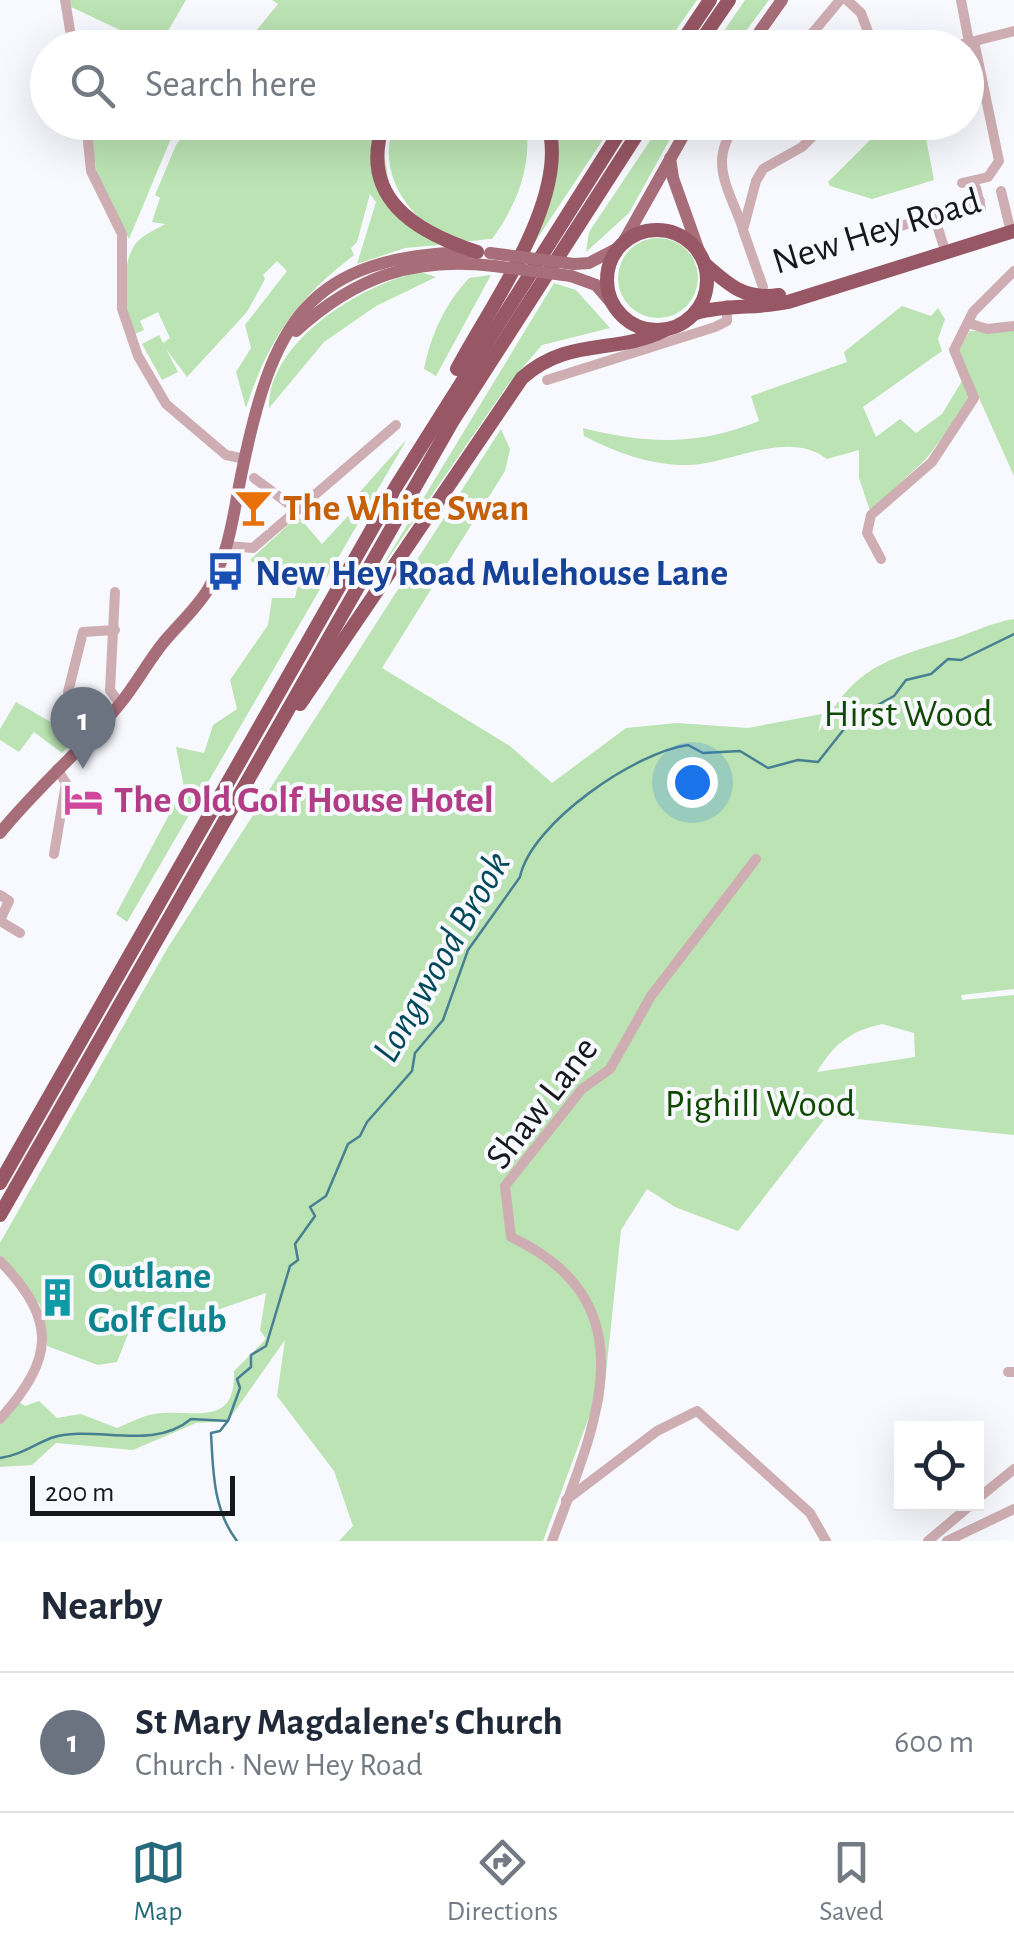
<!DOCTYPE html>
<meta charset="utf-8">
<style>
body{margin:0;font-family:"Alegreya Sans",sans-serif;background:#f2f2f3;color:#1f2937}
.controls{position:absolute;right:30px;bottom:30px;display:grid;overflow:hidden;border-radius:0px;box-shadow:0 10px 40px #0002}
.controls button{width:90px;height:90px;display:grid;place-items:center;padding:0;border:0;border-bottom:2px solid #e0e1e3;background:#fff;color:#1f2937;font:50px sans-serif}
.scale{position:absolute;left:30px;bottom:25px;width:205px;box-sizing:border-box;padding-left:10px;border:5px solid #17181b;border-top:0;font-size:28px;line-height:35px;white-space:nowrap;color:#17181b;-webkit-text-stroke:8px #f7f9fe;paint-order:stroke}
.you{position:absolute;left:692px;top:782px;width:35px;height:35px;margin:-25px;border:8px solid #fff;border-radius:50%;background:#1a73e8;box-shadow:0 0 0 15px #1a73e833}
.badge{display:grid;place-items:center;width:65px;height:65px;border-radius:50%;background:#26697b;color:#fff;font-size:32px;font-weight:700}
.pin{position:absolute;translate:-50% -82px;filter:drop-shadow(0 2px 5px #0008)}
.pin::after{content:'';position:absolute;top:52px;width:35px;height:30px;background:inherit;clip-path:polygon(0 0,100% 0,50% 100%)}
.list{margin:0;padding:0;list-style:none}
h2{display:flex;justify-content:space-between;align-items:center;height:130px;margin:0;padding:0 40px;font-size:42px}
h2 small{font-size:32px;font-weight:400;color:#747a83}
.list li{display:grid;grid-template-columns:65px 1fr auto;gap:30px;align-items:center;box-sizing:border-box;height:140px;padding:0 40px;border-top:2px solid #e0e1e3}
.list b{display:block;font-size:38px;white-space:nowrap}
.list p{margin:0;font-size:32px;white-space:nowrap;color:#747a83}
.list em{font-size:32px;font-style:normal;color:#747a83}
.icon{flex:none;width:55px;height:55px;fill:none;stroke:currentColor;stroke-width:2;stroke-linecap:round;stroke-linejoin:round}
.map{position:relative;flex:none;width:1014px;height:1541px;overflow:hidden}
.search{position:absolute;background:#fff;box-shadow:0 10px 40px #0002;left:30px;right:30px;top:30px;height:110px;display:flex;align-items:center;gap:25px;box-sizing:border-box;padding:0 35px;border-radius:55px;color:#747a83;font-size:38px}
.sheet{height:270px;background:#fff}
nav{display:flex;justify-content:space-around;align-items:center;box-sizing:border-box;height:140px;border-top:2px solid #e0e1e3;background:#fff;font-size:28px;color:#747a83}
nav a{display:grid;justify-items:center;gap:5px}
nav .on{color:#26697b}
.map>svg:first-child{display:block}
.green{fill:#bbe3b3;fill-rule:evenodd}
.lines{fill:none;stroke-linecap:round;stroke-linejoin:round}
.stream{stroke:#488093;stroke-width:2.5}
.minor{stroke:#cfaeb3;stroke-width:10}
.major{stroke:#a76e79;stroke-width:12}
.highway{stroke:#975764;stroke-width:14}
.major-bridge{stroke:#a76e79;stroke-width:12}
.labels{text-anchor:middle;stroke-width:8;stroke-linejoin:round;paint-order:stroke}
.street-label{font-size:38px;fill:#17181b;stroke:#f7f9fe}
.food-label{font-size:38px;font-weight:bold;fill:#c56008;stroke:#f7f9fe;text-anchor:start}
.transit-label{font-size:38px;font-weight:bold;fill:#164399;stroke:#f7f9fe;text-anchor:start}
.park-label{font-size:38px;fill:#104a00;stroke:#f7f9fe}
.hotel-label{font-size:38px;font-weight:bold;fill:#b23c85;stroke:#f7f9fe;text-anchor:start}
.culture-label{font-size:38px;font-weight:bold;fill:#0d838f;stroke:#f7f9fe;text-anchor:start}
.water-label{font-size:40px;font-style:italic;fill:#00495a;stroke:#f7f9fe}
</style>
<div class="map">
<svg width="1014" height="1541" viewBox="0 0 1014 1541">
<rect width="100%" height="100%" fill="#f7f9fe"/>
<g class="green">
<polygon points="68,0 186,0 158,48 69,6"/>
<polygon points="272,0 697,0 664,47 243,47 278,4"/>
<polygon points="745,0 769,0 734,47 713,47"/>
<path d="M193 122 379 123 394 214 439 245 405 248 357 264 376 202 370 194 357 242 351 248 354 255C296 300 269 338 246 408L236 372 251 348 245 325 287 271 277 261 263 275 265 279 247 312 187 377 166 349 178 372 162 380 142 344 159 335 163 343 170 338 158 312 140 321 144 330 133 335C124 313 119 260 138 241 145 234 157 229 165 224L152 222 160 198 155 195 176 145Z"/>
<path d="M525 122C534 163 516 207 492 239 482 239 469 243 460 240 411 228 372 169 396 123Z"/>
<polygon points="888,122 923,123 934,180 872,199 830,186 828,182"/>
<polygon points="89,123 183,123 170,141 129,239 98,180"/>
<polygon points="550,123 614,123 529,251 544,210"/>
<polygon points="662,123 679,123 629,213 586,252 589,232"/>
<circle cx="658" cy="278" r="40"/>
<path d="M421 272 436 277 376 306 324 342 269 408C268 341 363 283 421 272Z"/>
<path d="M491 275 436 376 424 369C431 334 445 304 469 278Z"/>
<polygon points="554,283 576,290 610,328 542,345 507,386 378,573"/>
<path d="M902 306 931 316 938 308 945 319 938 339 942 351 863 407 876 437 900 419 916 433 942 414 962 381 971 399 926 459 870 511 859 478V450L827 459C789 429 734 463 690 465 652 466 617 453 584 436L583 428C645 444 699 446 759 421L751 396 847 362 844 352Z"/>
<polygon points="970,331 1014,331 1014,476 958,351"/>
<path d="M501 429 510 449 505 471 382 668 510 746 552 783 626 728 677 723 748 728 822 714 818 733C854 669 879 662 946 641 970 634 989 623 1014 619V989L961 995 962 1000 1014 995V1135L827 1116 738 1231 675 1207 647 1189 621 1230 603 1402 589 1417 543 1541H339L353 1526 334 1471 277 1396 285 1340 228 1421 196 1423 133 1450 56 1443 32 1465 0 1467V1423L19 1402 25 1406 39 1401 57 1418 81 1414 117 1428C129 1423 142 1416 154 1414 193 1408 236 1430 234 1371L266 1339 260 1330 266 1293 191 1319H134L117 1362 98 1365 47 1346 40 1305 0 1259V1243L167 949ZM882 1024 914 1033 915 1057 817 1072C834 1044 850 1031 882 1024Z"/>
<polygon points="407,439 127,922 116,914 184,787 176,747 204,753 213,725 237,709 230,680 268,625 272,598 295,598 300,575 283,586 250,560 298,516 322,544 359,504 358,494"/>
<polygon points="16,702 77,737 62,753 34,732 19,752 0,740 0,729"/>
</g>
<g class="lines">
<g class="stream">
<path d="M227 1422 220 1431 211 1433C213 1470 213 1510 237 1541"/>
<path d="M0 1458C21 1455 33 1445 51 1438 93 1424 152 1452 191 1419L228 1421 240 1388 237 1379 251 1367V1355L266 1346 290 1266 298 1260 295 1244 315 1216 310 1207 326 1196 348 1144 360 1136 367 1122 412 1071 415 1053 443 1020 468 950 520 877C531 823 636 752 688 745L703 753 740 751 768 768 798 760 818 762 852 719 894 696 906 680 931 674 948 659 961 660 1014 634"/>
</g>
<g class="minor">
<polyline points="65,0 73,48"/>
<polyline points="847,0 861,13 874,48"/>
<polyline points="961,0 969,42"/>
<polyline points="800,48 840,0"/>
<polyline points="947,48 1014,31"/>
<polyline points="86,122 91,171 122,234 122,309 138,356 166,404 226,455 245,459"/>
<path d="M738 122C707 161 728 186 743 229"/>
<polyline points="962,183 988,177 999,161 974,41"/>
<polyline points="976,188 981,209"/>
<polyline points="1001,191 1009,224"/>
<polyline points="934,216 943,244"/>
<polyline points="885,231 980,201"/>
<polyline points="763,287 743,230 756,181 763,169 802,147 827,122"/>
<polyline points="968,323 987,329 1014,326"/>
<polyline points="547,380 715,327 727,321 727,305"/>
<polyline points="254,478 297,510"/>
<polyline points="227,546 253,548 396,425"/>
<polyline points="881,559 867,533 871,515 932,462 974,398 954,350 973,312 1014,271"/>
<polyline points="115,592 110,690 120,704"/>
<polyline points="76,699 68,692 83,632 115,630"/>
<polyline points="54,854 66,783 57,769"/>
<polyline points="0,895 9,901 0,920"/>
<polyline points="0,921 20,933"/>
<path d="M0 1261C58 1321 54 1359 0 1419"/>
<polyline points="1008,1372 1014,1372"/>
<polyline points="566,1500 657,1431 697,1411 810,1513 826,1541"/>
<polyline points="976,1500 1014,1469"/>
<path d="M552 1541C594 1428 654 1304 511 1237L505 1186 582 1089 610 1069 651 996 756 859"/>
<polyline points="928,1541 972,1504"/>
<polyline points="947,1541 1014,1509"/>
</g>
<g class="major">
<polyline points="748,48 782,0"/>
<polyline points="670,158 673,178 699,251"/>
<polyline points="624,241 691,122"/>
<polyline points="574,264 589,263 618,248"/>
<polyline points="571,276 596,285 614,306"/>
<path d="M296 331C355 277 414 256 494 266"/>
<path d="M0 833C37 787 82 750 119 705 135 686 147 663 163 643 177 626 195 610 207 591 229 556 233 516 241 476 272 324 305 255 473 252"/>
</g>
<g class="highway">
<polyline points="678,48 710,0"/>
<polyline points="696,48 729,0"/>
<path d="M384 122C357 198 416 232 477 252"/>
<circle cx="657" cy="280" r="50"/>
<path d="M706 265C730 286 745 300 779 295"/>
<path d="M696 313C728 304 757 309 788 302L1014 231"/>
<path d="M457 369C490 306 573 194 547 122"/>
<path d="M300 704 522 378C569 336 616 355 665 330"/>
<polyline points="0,1183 397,485 626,122"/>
<polyline points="0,1215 452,422 645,122"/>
</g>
<g class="major-bridge">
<polyline points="490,253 574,264"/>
<polyline points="494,266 571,276"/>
</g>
</g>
<defs>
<symbol id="bar-bare" viewBox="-9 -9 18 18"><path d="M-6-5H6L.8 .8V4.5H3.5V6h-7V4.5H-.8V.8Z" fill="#e8710a" stroke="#f7f9fe" stroke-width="2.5" paint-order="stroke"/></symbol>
<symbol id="bus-bare" viewBox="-9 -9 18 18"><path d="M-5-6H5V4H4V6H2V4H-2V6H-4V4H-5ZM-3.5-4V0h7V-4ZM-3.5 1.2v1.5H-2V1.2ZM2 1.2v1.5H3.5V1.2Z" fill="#1a4fb4" stroke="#f7f9fe" stroke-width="2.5" paint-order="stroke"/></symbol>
<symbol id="hotel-bare" viewBox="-9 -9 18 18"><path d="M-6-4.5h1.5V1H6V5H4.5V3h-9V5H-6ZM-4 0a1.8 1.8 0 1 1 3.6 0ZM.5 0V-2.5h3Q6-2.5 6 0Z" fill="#d1479c" stroke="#f7f9fe" stroke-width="2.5" paint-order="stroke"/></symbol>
<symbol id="building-bare" viewBox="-9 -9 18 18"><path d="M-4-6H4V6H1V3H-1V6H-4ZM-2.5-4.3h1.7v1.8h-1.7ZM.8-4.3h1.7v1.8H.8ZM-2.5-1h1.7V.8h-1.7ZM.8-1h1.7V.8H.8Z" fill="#0f9aa8" stroke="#f7f9fe" stroke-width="2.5" paint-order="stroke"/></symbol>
</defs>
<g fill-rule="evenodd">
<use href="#bar-bare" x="226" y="480" width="55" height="55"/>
<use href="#bus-bare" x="198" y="544" width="55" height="55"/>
<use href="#hotel-bare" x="56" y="772" width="55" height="55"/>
<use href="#building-bare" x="30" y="1270" width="55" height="55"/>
</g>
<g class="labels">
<g class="street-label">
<text transform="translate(876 230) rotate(-17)" y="13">New Hey Road</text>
<text transform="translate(541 1102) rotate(-52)" y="13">Shaw Lane</text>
</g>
<g class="food-label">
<text x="283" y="520">The White Swan</text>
</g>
<g class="transit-label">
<text x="255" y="585">New Hey Road Mulehouse Lane</text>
</g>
<g class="park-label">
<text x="908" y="726">Hirst Wood</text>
<text x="760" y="1116">Pighill Wood</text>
</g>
<g class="hotel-label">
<text x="114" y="812">The Old Golf House Hotel</text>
</g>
<g class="culture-label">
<text x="88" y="1288">Outlane<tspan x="88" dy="44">Golf Club</tspan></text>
</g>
<g class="water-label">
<text transform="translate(440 956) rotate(-60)" y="14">Longwood Brook</text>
</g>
</g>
</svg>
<div class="controls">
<button><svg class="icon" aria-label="locate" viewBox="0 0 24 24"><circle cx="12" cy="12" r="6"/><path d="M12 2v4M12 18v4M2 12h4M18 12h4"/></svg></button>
</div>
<div class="scale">200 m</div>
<div class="you"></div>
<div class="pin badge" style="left:83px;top:769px;background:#6b7280">1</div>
<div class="search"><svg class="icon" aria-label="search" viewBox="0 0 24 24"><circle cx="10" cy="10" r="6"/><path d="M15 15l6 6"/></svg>Search here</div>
</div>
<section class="sheet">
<h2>Nearby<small></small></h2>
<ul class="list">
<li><span class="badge" style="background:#6b7280">1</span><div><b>St Mary Magdalene's Church</b><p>Church · New Hey Road</p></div><em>600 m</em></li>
</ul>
</section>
<nav>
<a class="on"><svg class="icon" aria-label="map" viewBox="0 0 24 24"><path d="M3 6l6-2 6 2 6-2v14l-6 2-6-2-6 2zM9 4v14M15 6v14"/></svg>Map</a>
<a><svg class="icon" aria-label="directions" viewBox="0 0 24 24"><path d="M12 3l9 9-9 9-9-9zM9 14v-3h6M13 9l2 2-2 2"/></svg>Directions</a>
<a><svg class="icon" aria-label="saved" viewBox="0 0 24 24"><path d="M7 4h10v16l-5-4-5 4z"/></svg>Saved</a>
</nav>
